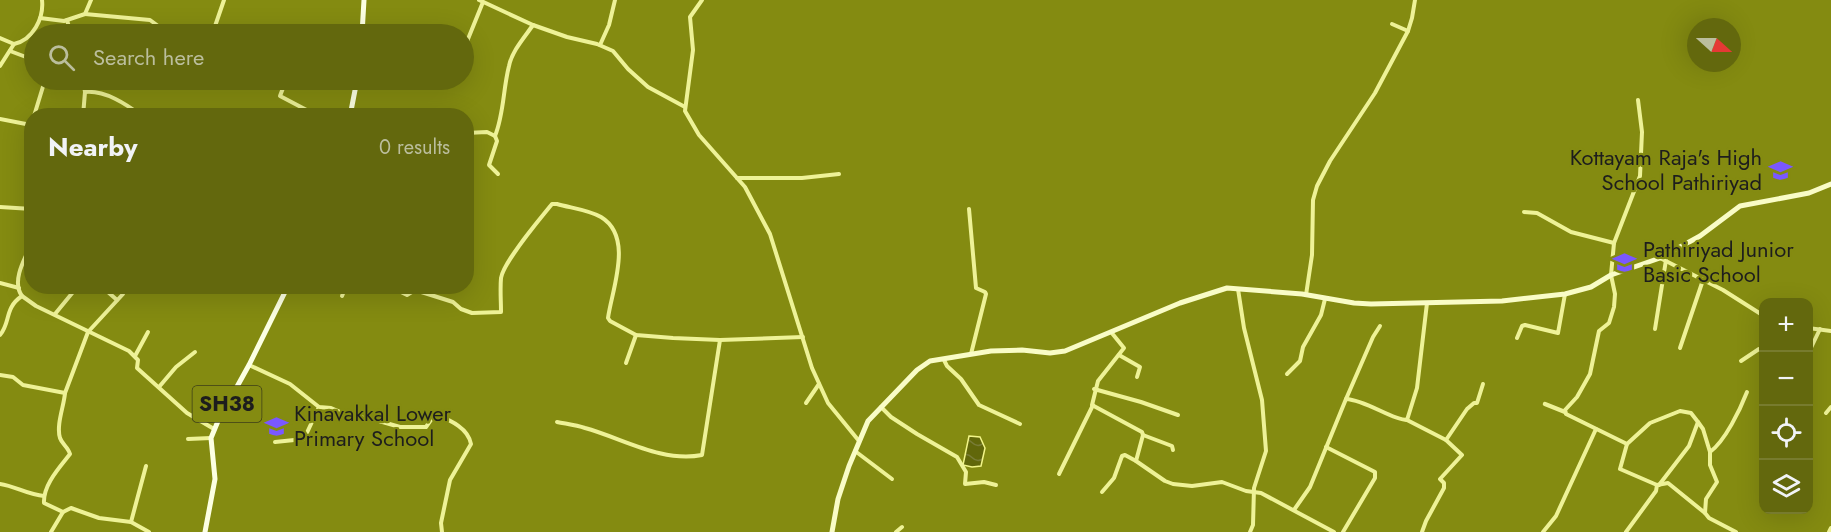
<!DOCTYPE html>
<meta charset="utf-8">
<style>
body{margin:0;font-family:Jost,sans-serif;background:#696e16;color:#f1f3f6}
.controls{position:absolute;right:18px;bottom:18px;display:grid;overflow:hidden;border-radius:12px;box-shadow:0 6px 24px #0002}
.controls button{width:54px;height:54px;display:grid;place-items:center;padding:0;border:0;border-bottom:2px solid #777b2e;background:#63680d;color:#f1f3f6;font:30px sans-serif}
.compass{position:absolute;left:1687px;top:18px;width:54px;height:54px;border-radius:50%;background:#63680d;box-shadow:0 6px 24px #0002;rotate:111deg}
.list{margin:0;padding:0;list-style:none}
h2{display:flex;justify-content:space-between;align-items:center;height:78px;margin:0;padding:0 24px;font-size:26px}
h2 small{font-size:20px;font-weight:400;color:#bbbe9d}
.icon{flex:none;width:33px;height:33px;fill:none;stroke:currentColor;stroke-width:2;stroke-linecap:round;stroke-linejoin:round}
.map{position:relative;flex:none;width:1831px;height:532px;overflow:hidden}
.search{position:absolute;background:#63680d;box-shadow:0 6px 24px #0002;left:24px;top:24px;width:450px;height:66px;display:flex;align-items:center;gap:15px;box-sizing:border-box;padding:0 21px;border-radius:33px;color:#bbbe9d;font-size:22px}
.panel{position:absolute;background:#63680d;box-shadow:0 6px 24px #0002;left:24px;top:108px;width:450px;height:186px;border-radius:24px}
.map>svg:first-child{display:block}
.water{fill:url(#water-waves);stroke:#f2f588;stroke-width:1.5}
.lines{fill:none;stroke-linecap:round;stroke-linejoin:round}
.minor{stroke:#eef297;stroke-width:4}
.tertiary{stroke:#eef297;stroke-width:4.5}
.secondary{stroke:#f9fcc6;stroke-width:5}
.primary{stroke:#fcffe2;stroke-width:5}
.labels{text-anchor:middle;stroke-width:4.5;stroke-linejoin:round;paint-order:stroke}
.shield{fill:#848b11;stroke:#3c3e19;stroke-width:1.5}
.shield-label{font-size:21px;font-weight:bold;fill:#1d1d1d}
.poi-label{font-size:22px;fill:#1d1d1d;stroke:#848b11;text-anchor:start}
</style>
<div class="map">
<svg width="1831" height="532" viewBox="0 0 1831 532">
<defs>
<pattern id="water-waves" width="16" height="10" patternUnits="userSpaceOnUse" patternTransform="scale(1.5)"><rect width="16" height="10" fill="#61670a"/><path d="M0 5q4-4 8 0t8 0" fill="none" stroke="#787c36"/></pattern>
</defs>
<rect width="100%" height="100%" fill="#848b11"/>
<polygon class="water" points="969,436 980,437 985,448 981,466 972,467 963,465"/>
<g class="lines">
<g class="minor">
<polyline points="479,0 533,25 567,37 597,44 613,51 628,69 648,87 685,107"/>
<polyline points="702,0 690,17 693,50 685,111 699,135 745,187 770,234 812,368 828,403 859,441"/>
<polyline points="85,14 150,20 169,34"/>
<polyline points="40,18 64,21 85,14 91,0"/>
<polyline points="67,20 71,34"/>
<polyline points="1392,24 1408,31"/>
<polyline points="213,32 224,0"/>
<polyline points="212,34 213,32 221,34"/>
<path d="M0 38 14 44C33 40 44 18 42 0"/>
<polyline points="600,45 609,25 615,0"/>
<polyline points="10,51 34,60"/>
<polyline points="0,66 14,44"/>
<polyline points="464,66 468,39 483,2"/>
<polyline points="71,80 83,86"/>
<polyline points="83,80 85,92 83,116"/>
<polyline points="286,80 280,96 318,116"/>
<path d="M85 92C105 90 126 104 142 116"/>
<polyline points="1638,100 1642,132 1640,176 1614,243 1611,275 1615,294 1614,307 1609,323 1599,331 1590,374 1577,397 1565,410 1566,414 1627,444 1650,423 1680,411 1691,413 1698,422"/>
<polyline points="34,116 45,80"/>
<polyline points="0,119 31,125"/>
<polyline points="466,133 487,132 495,136 497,141 489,165 498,174"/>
<path d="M495 136C504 114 503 89 509 66 512 51 524 38 533 25"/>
<polyline points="28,142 31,126"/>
<polyline points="737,178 802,178 839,174"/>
<polyline points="0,207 32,209"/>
<polyline points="969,209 976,288 985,292 986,294 971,354"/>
<polyline points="1524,212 1537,213 1571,232 1614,243"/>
<polyline points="1660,258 1723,290 1764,316"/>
<polyline points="0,283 19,288"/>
<polyline points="101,286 117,300"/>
<path d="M389 286 407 295 415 290 453 302 461 309 472 313 501 312C501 301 500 289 501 278 504 261 540 219 552 204H557C571 208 589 210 601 217 634 237 612 289 608 318L610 321 636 335 673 338 720 340 803 337"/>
<polyline points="1238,289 1244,328 1262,400 1266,451 1254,488 1253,525 1250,532"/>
<polyline points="1306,295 1312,255 1313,200 1317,186 1330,161 1375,93 1408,31 1412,18 1415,0"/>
<path d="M22 296C11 281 25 258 32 243"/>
<polyline points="342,296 346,286"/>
<polyline points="55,314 78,286"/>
<polyline points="1808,328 1831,331"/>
<polyline points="1655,329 1666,260"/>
<polyline points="1111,332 1124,348 1098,381 1092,405 1142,432 1143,435 1136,461 1165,481 1173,484 1192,486 1222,482 1246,491 1261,493 1334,532"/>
<path d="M0 335C11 322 4 308 22 296L36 306 129 351 138 360 137 368 187 413 214 429"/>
<polyline points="1517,338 1522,326 1525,325 1558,333 1565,294"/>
<polyline points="1680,348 1703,280"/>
<polyline points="1808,354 1820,329"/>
<polyline points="1119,355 1140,367 1137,377"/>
<polyline points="135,356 148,332"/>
<polyline points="944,360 947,366 961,379 979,405 1020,424"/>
<polyline points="1741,361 1759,349 1764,350"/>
<polyline points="626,363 636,335"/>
<path d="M249 365 290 384 319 407 331 408 345 414 372 419 400 427H426L435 414C449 420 468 427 471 444L450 480 441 523 442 532"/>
<polyline points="1287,374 1300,361 1303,347 1321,315 1325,299"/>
<path d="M0 375 13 377 23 385 65 393C64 406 56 425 60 438 62 444 68 447 70 454 59 468 43 485 44 503L63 512"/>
<polyline points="159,387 176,367 195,352"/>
<polyline points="1094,389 1141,402 1178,415"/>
<polyline points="65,393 88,332 123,294"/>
<polyline points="1346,399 1373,337 1380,326"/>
<polyline points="806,403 819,384"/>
<polyline points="881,407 891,417 917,434 957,457 966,472 965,484 984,482 996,485"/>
<polyline points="1826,413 1831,407"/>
<polyline points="1407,420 1446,440 1462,455 1440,479 1444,483 1444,488 1426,521 1422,532"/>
<path d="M557 422C567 424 576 425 585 428 622 438 662 463 702 455L720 340"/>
<polyline points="1143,435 1172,446 1173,450"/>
<polyline points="188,439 211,438"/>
<polyline points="1446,440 1467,409 1474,403 1477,403 1483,384"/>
<polyline points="275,442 304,439 319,407"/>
<polyline points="1627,444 1620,469 1657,485 1668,483 1705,513"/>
<polyline points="1326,447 1375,472 1375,478 1343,532"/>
<polyline points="855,451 892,479"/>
<polyline points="1710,452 1710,465 1717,482 1706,499 1705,513 1709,518 1736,532"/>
<polyline points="1059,474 1093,405"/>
<path d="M0 484C15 486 28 495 44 496"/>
<path d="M1659 485 1689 446 1698 422 1703 429 1710 452C1725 441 1740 410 1747 392"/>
<polyline points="1102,492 1114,478 1122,456 1125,455 1136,461"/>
<path d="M1294 510 1310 487 1346 399C1366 400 1392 420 1407 420L1417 388 1427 303"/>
<polyline points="131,522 146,466"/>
<polyline points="51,532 63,512 71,508 99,518 131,522 149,532"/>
<polyline points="896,532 902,527"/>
<polyline points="1543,532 1556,516 1596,429"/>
<polyline points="1626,532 1656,491 1657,485"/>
<polyline points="1829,532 1831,528"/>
</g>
<polyline class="tertiary" points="1545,404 1565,412"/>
<polyline class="secondary" points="832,532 838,499 849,466 868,421 917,370 930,361 991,351 1022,350 1050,353 1065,351 1180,303 1227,288 1302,294 1354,303 1371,304 1502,301 1565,294 1591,287 1611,275 1660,258 1700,236 1740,206 1809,193 1831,184"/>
<g class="primary">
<polyline points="362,34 364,0"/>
<polyline points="350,116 357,80"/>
<polyline points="205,532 215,479 211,438 218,421 249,365 288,286"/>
</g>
</g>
<defs>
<symbol id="school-bare" viewBox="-9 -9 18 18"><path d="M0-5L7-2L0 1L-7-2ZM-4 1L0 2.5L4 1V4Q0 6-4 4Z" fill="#7a58ff" stroke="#848b11" stroke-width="2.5" paint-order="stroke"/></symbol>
</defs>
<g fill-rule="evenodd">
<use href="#school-bare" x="1764" y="154" width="33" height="33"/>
<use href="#school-bare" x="1608" y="246" width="33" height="33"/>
<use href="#school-bare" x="260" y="410" width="33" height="33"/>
</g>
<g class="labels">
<rect class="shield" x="192.5" y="386" width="69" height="36" rx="4.5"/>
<g class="shield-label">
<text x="227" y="411">SH38</text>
</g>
<g class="poi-label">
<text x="1762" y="165" text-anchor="end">Kottayam Raja's High<tspan x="1762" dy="25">School Pathiriyad</tspan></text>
<text x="1643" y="257">Pathiriyad Junior<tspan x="1643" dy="25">Basic School</tspan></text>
<text x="294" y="421">Kinavakkal Lower<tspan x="294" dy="25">Primary School</tspan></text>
</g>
</g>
</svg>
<div class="controls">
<button>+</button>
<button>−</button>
<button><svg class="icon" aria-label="locate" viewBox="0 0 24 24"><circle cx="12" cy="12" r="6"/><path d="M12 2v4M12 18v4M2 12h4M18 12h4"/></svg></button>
<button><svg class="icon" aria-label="layers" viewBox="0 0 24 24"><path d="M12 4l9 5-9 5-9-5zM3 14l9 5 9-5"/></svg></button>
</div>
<svg class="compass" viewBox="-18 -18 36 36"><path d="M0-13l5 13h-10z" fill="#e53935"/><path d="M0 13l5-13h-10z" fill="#bbbe9d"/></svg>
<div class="search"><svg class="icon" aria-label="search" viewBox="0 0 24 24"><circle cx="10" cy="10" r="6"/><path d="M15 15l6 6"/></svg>Search here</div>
<section class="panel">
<h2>Nearby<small>0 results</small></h2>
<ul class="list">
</ul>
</section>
</div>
